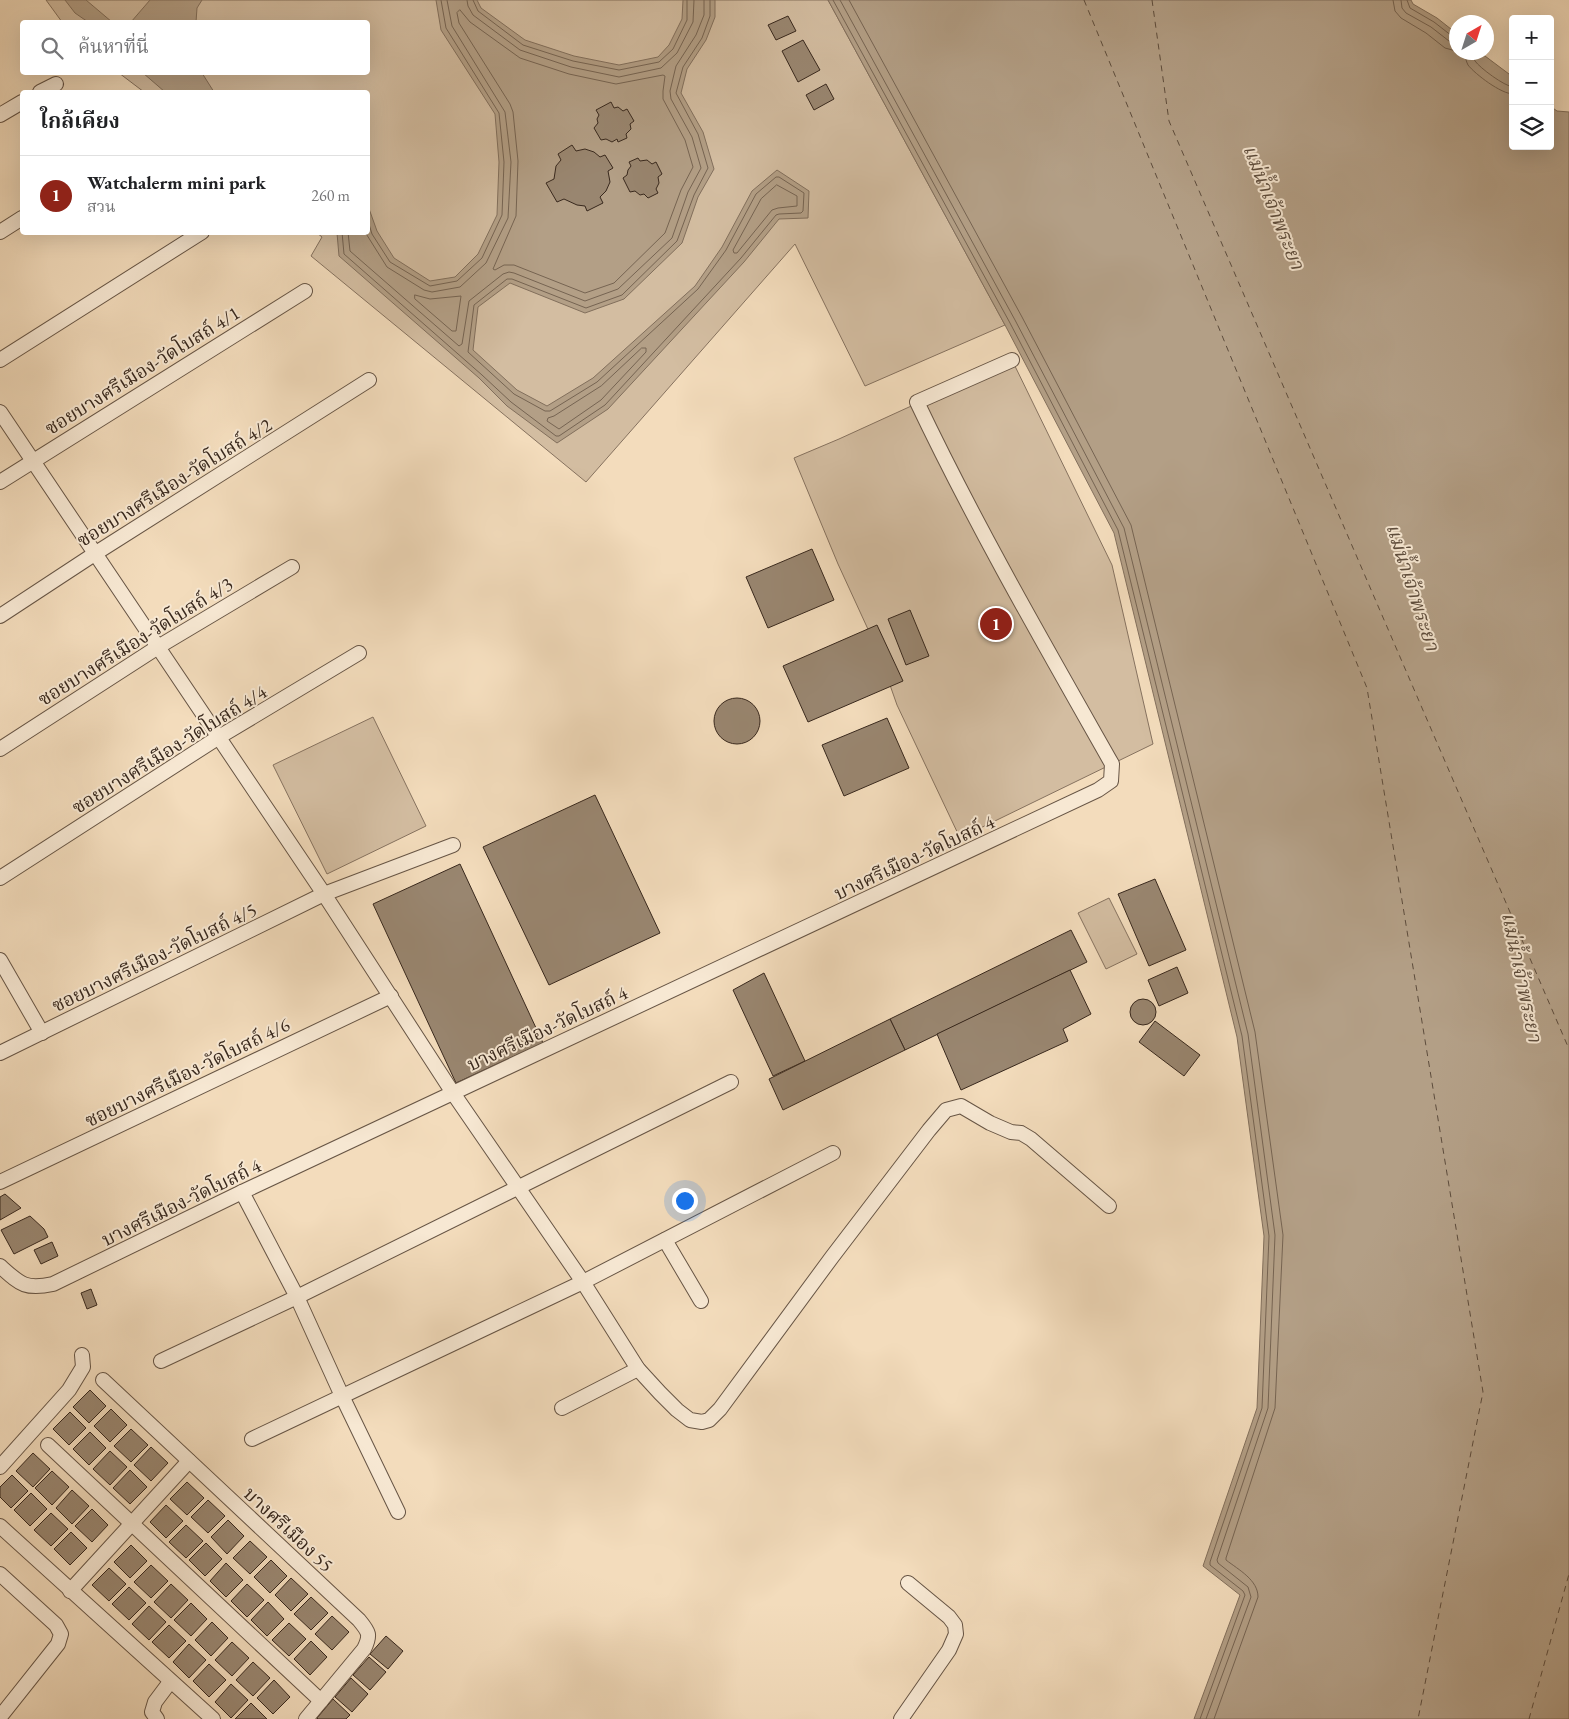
<!DOCTYPE html>
<html lang="th">
<meta charset="utf-8">
<style>
body{margin:0;font-family:"EB Garamond","Noto Serif Thai",serif;background:#f2f2f2;color:#202124}
.controls{position:absolute;right:15px;top:15px;display:grid;overflow:hidden;border-radius:5px;box-shadow:0 5px 20px #0002}
.controls button{width:45px;height:45px;display:grid;place-items:center;padding:0;border:0;border-bottom:1px solid #e0e0e0;background:#fff;color:#202124;font:25px sans-serif}
.compass{position:absolute;left:1449px;top:15px;width:45px;height:45px;border-radius:50%;background:#fff;box-shadow:0 5px 20px #0002;rotate:39deg}
.you{position:absolute;left:684px;top:1200px;width:18px;height:18px;margin:-12px;border:4px solid #fff;border-radius:50%;background:#1a73e8;box-shadow:0 0 0 8px #1a73e833}
.badge{display:grid;place-items:center;width:32px;height:32px;border-radius:50%;background:#8f2418;color:#fff;font-size:16px;font-weight:700}
.pin{position:absolute;translate:-50% -50%;border:2px solid #fff;box-shadow:0 1px 5px #0006}
.list{margin:0;padding:0;list-style:none}
h2{display:flex;justify-content:space-between;align-items:center;height:65px;margin:0;padding:0 20px;font-size:21px}
h2 small{font-size:16px;font-weight:400;color:#757577}
.list li{display:grid;grid-template-columns:32px 1fr auto;gap:15px;align-items:center;box-sizing:border-box;height:80px;padding:0 20px;border-top:1px solid #e0e0e0}
.list b{display:block;font-size:19px;white-space:nowrap}
.list p{margin:0;font-size:16px;white-space:nowrap;color:#757577}
.list em{font-size:16px;font-style:normal;color:#757577}
.icon{flex:none;width:28px;height:28px;fill:none;stroke:currentColor;stroke-width:2;stroke-linecap:round;stroke-linejoin:round}
.map{position:relative;flex:none;width:1569px;height:1719px;overflow:hidden}
.search{position:absolute;background:#fff;box-shadow:0 5px 20px #0002;left:20px;top:20px;width:350px;height:55px;display:flex;align-items:center;gap:12px;box-sizing:border-box;padding:0 18px;border-radius:5px;color:#757577;font-size:19px}
.panel{position:absolute;background:#fff;box-shadow:0 5px 20px #0002;left:20px;top:90px;width:350px;height:145px;border-radius:5px}
.map>svg:first-child{display:block}
.green{fill:#d3bda1;stroke:#86725f}
.water{fill:#b39f86;stroke:#826f5c}
.lines{fill:none;stroke-linecap:round;stroke-linejoin:round}
.shore{stroke:#766452;stroke-width:1}
.ferry{stroke:#5d4c3c;stroke-width:1;stroke-dasharray:6 5;stroke-linecap:butt}
.building{fill:#998670;stroke:#38281d}
.street-casing{stroke:#675545;stroke-width:16}
.street{stroke:#f7e8d3;stroke-width:14}
.labels{text-anchor:middle;stroke-width:4;stroke-linejoin:round;paint-order:stroke}
.street-label{font-size:19px;fill:#38281d;stroke:#f7e8d3}
.water-label{font-size:20px;font-style:italic;fill:#5d4c3c;stroke:#f7e8d3}
</style>
<div class="map">
<svg width="1569" height="1719" viewBox="0 0 1569 1719">
<rect width="100%" height="100%" fill="#f3dcbc"/>
<filter id="stains"><feTurbulence type="fractalNoise" baseFrequency=".004" numOctaves="4"/><feColorMatrix values="0 0 0 0 .2 0 0 0 0 .09 0 0 0 0 .02 0 0 0 .5 -.17"/></filter>
<radialGradient id="worn" r=".72"><stop offset=".6" stop-color="#630" stop-opacity="0"/><stop offset="1" stop-color="#630" stop-opacity=".3"/></radialGradient>
<g class="green">
<polygon points="46,0 828,0 1005,325 865,386 795,244 586,482 311,256 322,237 317,233 368,232 368,92 144,92 119,73 368,72 368,22 62,22"/>
<polygon points="1012,360 1112,565 1153,744 960,838 897,705 878,651 838,564 794,458 839,439"/>
<polygon points="373,717 426,826 327,874 273,765"/>
<polygon points="1109,898 1137,954 1106,969 1078,913"/>
</g>
<g class="water">
<polygon points="65,0 86,0 112,22 88,22 75,13"/>
<polygon points="150,0 202,0 197,8 196,22 131,22"/>
<polygon points="436,0 477,0 481,8 525,40 574,56 619,65 658,57 669,45 682,19 683,0 715,0 715,17 706,40 687,69 681,93 703,132 714,169 698,197 682,243 624,299 585,313 510,283 478,307 473,350 517,390 547,406 593,378 695,286 722,247 752,191 777,170 809,191 808,218 779,219 744,262 608,409 557,443 507,406 479,378 339,256 337,233 368,232 368,206 377,231 394,258 430,281 455,277 478,254 497,215 499,162 495,114 441,30"/>
<polygon points="828,0 1411,0 1413,4 1437,18 1456,33 1456,52 1481,53 1513,77 1513,146 1550,146 1550,106 1557,111 1569,112 1569,1719 1194,1719 1240,1595 1203,1566 1257,1408 1264,1236 1237,1037 1114,533 1005,325"/>
<polygon points="143,73 202,73 214,92 165,92"/>
</g>
<g class="lines">
<g class="shore">
<polyline points="467,0 468,6 473,15 520,50 571,67 619,77 661,68 677,53 693,22 694,0"/>
<polyline points="473,0 478,11 523,45 573,61 619,70 659,62 673,49 687,20 687,0"/>
<polyline points="833,0 1010,323 1118,530 1242,1036 1269,1236 1262,1408 1210,1562 1210,1565 1243,1591 1245,1595 1200,1719"/>
<polyline points="840,0 1015,320 1124,528 1248,1034 1275,1235 1268,1408 1217,1560 1218,1563 1248,1587 1251,1597 1206,1719"/>
<path d="M849 0 1022 317 1131 525 1255 1032 1283 1235 1275 1408 1226 1558V1560C1239 1570 1258 1580 1258 1597L1214 1719"/>
<polyline points="1393,0 1395,11 1401,18 1426,33 1445,48 1456,51"/>
<polyline points="1401,0 1402,8 1406,13 1431,27 1449,41 1456,43"/>
<polyline points="1407,0 1410,8 1434,22 1452,36 1456,37"/>
<polygon points="460,10 470,22 520,58 569,74 616,84 663,75 665,76 663,91 663,99 685,140 693,167 681,190 665,233 614,283 585,293 514,265 504,265 495,270 493,269 516,216 518,161 513,112 510,104 459,23 457,13"/>
<path d="M1465 52C1465 57 1466 61 1468 65 1475 74 1501 94 1513 94"/>
<path d="M1473 52C1473 56 1473 57 1475 61 1480 68 1504 86 1513 87"/>
<polygon points="777,185 797,196 797,206 778,208 772,210 737,253 734,253 733,250 761,199"/>
<polyline points="368,221 372,234 390,262 430,286 457,281 482,258 502,215 504,162 499,113 446,28 441,0"/>
<polyline points="342,232 344,254 482,375 511,402 556,436 559,436 605,405 741,258 776,215 779,214 801,213 803,211 804,193 779,177 776,177 756,194 726,250 698,289 597,382 550,411 545,411 514,394 468,352 474,305 507,279 512,279 586,308 622,295 677,241 694,195 708,168 698,134 676,93 683,67 702,38 710,16 710,0"/>
<polyline points="348,232 350,251 459,346 462,344 469,301 503,274 509,272 514,273 585,301 618,289 672,238 688,192 701,168 692,137 671,99 670,91 676,66 696,35 704,15 704,0"/>
<polyline points="365,232 387,267 424,290 432,292 460,287 486,263 508,218 511,162 505,112 452,26 447,0"/>
<polygon points="415,295 430,299 461,296 456,331 452,331 415,299"/>
<polygon points="642,348 646,348 646,352 601,400 559,429 547,421 548,418 554,416 601,386"/>
</g>
<g class="ferry">
<polyline points="1084,0 1367,688 1483,1392 1418,1719"/>
<polyline points="1152,0 1169,121 1569,1049"/>
<polyline points="1529,1719 1569,1574"/>
</g>
</g>
<g class="building">
<polygon points="788,16 796,31 776,40 768,25"/>
<polygon points="803,40 820,70 798,82 782,51"/>
<polygon points="826,84 834,99 814,110 806,95"/>
<polygon points="611,102 614,108 618,107 623,111 627,109 634,121 630,124 631,129 626,134 627,138 618,142 617,139 612,142 606,139 601,140 594,128 598,123 597,119 599,115 596,110"/>
<polygon points="572,145 576,151 585,149 594,152 600,157 605,155 613,168 608,171 610,182 606,191 600,197 603,203 587,211 585,206 577,205 564,199 557,202 546,183 554,179 556,166 561,160 558,154"/>
<polygon points="638,158 640,161 647,160 652,164 656,162 662,174 658,177 659,183 656,189 658,193 648,198 644,194 640,195 635,191 630,192 623,178 627,175 628,170 631,166 629,162"/>
<polygon points="812,549 834,600 768,628 746,577"/>
<polygon points="910,610 929,656 906,665 888,619"/>
<polygon points="877,625 903,681 808,722 783,666"/>
<circle cx="737" cy="721" r="23"/>
<polygon points="887,718 909,768 844,796 822,745"/>
<polygon points="595,795 660,933 549,985 483,847"/>
<polygon points="460,864 543,1043 456,1083 373,904"/>
<polygon points="1155,879 1186,950 1149,966 1118,894"/>
<polygon points="1071,930 1087,962 905,1050 890,1019"/>
<polygon points="1177,967 1188,993 1159,1006 1148,980"/>
<polygon points="1070,970 1091,1014 1063,1029 1068,1041 961,1090 937,1034"/>
<polygon points="764,973 805,1061 773,1076 733,990"/>
<circle cx="1143" cy="1012" r="13"/>
<polygon points="890,1019 905,1050 783,1110 769,1079"/>
<polygon points="1155,1021 1200,1055 1184,1076 1139,1042"/>
<polygon points="5,1194 21,1208 0,1220 0,1197"/>
<polygon points="30,1216 44,1229 48,1237 14,1254 1,1230"/>
<polygon points="52,1242 58,1256 41,1264 34,1250"/>
<polygon points="91,1289 97,1305 87,1309 81,1293"/>
<polygon points="90,1390 106,1406 89,1423 73,1407"/>
<polygon points="111,1409 127,1425 110,1442 94,1426"/>
<polygon points="70,1412 86,1428 69,1445 53,1429"/>
<polygon points="131,1429 148,1445 131,1462 114,1446"/>
<polygon points="90,1432 106,1448 89,1465 73,1449"/>
<polygon points="151,1447 168,1463 151,1481 134,1465"/>
<polygon points="110,1451 127,1467 110,1485 93,1469"/>
<polygon points="33,1453 50,1469 33,1487 16,1471"/>
<polygon points="130,1470 147,1487 130,1504 113,1488"/>
<polygon points="52,1471 69,1487 52,1505 35,1488"/>
<polygon points="12,1475 28,1491 11,1508 0,1497 0,1487"/>
<polygon points="187,1482 204,1498 187,1515 170,1499"/>
<polygon points="72,1490 89,1506 72,1524 56,1508"/>
<polygon points="31,1493 47,1509 30,1526 14,1510"/>
<polygon points="208,1500 225,1516 208,1533 191,1517"/>
<polygon points="166,1505 183,1521 166,1538 150,1522"/>
<polygon points="92,1509 108,1525 92,1542 75,1526"/>
<polygon points="51,1513 68,1529 51,1546 34,1530"/>
<polygon points="228,1520 244,1536 227,1554 211,1537"/>
<polygon points="186,1525 203,1541 186,1558 169,1542"/>
<polygon points="71,1532 87,1548 70,1565 54,1549"/>
<polygon points="250,1541 267,1557 250,1574 233,1558"/>
<polygon points="206,1543 222,1559 205,1576 189,1560"/>
<polygon points="131,1545 147,1561 130,1578 114,1562"/>
<polygon points="271,1560 287,1576 270,1593 254,1577"/>
<polygon points="226,1563 243,1580 226,1597 210,1581"/>
<polygon points="151,1565 168,1581 151,1598 134,1582"/>
<polygon points="109,1568 126,1584 109,1601 92,1585"/>
<polygon points="291,1578 308,1594 291,1611 275,1595"/>
<polygon points="171,1584 188,1600 171,1618 154,1602"/>
<polygon points="247,1584 264,1600 247,1617 231,1601"/>
<polygon points="129,1587 146,1603 129,1620 112,1604"/>
<polygon points="311,1597 328,1613 311,1630 294,1614"/>
<polygon points="268,1602 284,1619 267,1636 251,1620"/>
<polygon points="191,1603 207,1619 191,1636 174,1620"/>
<polygon points="149,1606 166,1622 149,1640 132,1624"/>
<polygon points="332,1616 349,1632 332,1650 315,1634"/>
<polygon points="212,1622 228,1638 211,1656 195,1640"/>
<polygon points="289,1623 306,1639 289,1656 272,1640"/>
<polygon points="169,1625 186,1641 169,1658 152,1642"/>
<polygon points="386,1636 403,1651 388,1669 370,1654"/>
<polygon points="311,1641 327,1657 310,1675 294,1659"/>
<polygon points="232,1642 249,1658 232,1676 215,1660"/>
<polygon points="189,1644 206,1660 189,1678 173,1662"/>
<polygon points="369,1657 386,1672 370,1690 353,1675"/>
<polygon points="253,1662 270,1678 253,1696 236,1680"/>
<polygon points="209,1664 226,1680 209,1697 193,1681"/>
<polygon points="351,1678 368,1694 352,1712 335,1697"/>
<polygon points="274,1680 290,1697 273,1714 257,1698"/>
<polygon points="231,1684 248,1700 231,1718 215,1702"/>
<polygon points="333,1699 350,1715 346,1719 318,1719 317,1718"/>
<polygon points="251,1703 267,1719 235,1719"/>
</g>
<g class="lines">
<defs>
<g id="street">
<polyline points="40,92 56,84"/>
<polyline points="0,115 22,102"/>
<polyline points="0,232 22,218"/>
<polyline points="0,360 202,232"/>
<polyline points="0,412 324,894 453,1093 583,1282 638,1369 660,1393 677,1410 690,1420 702,1422 709,1420 720,1409 832,1257 929,1130 946,1110 961,1106 990,1123 1011,1132 1021,1133 1031,1139 1109,1206"/>
<polyline points="0,482 305,291"/>
<polyline points="0,616 96,553 369,380"/>
<polyline points="0,749 158,647 292,567"/>
<polyline points="0,878 219,737 359,653"/>
<polyline points="0,960 42,1033"/>
<polyline points="0,1053 324,894 453,845"/>
<polyline points="0,1182 391,996"/>
<polyline points="242,1192 297,1297 342,1396 398,1512"/>
<polyline points="665,1240 701,1301"/>
<path d="M0 1266C20 1284 25 1290 53 1284L242 1192 1098 790 1111 781 1112 764C1044 644 976 526 917 402L1012 360"/>
<polyline points="161,1361 297,1297 731,1082"/>
<path d="M103 1380 359 1620C369 1632 371 1635 364 1649L306 1719"/>
<polyline points="562,1408 638,1369"/>
<polyline points="252,1439 583,1282 833,1153"/>
<polyline points="48,1445 321,1701"/>
<polyline points="0,1467 69,1390 83,1367 82,1355"/>
<polyline points="0,1526 213,1719"/>
<polyline points="0,1574 56,1625 61,1634 58,1644 0,1717"/>
<polyline points="70,1591 189,1461"/>
<polyline points="157,1719 152,1712 155,1702 170,1682"/>
<polyline points="901,1719 949,1650 956,1634 955,1625 949,1617 908,1583"/>
</g>
</defs>
<use href="#street" class="street-casing"/>
<use href="#street" class="street"/>
</g>
<g class="labels">
<g class="street-label">
<text transform="translate(142 370) rotate(-32)" y="7">ซอยบางศรีเมือง-วัดโบสถ์ 4/1</text>
<text transform="translate(174 482) rotate(-32)" y="7">ซอยบางศรีเมือง-วัดโบสถ์ 4/2</text>
<text transform="translate(135 641) rotate(-32)" y="7">ซอยบางศรีเมือง-วัดโบสถ์ 4/3</text>
<text transform="translate(169 749) rotate(-32)" y="7">ซอยบางศรีเมือง-วัดโบสถ์ 4/4</text>
<text transform="translate(914 857) rotate(-25)" y="7">บางศรีเมือง-วัดโบสถ์ 4</text>
<text transform="translate(154 957) rotate(-26)" y="7">ซอยบางศรีเมือง-วัดโบสถ์ 4/5</text>
<text transform="translate(547 1028) rotate(-25)" y="7">บางศรีเมือง-วัดโบสถ์ 4</text>
<text transform="translate(187 1072) rotate(-26)" y="7">ซอยบางศรีเมือง-วัดโบสถ์ 4/6</text>
<text transform="translate(181 1202) rotate(-26)" y="7">บางศรีเมือง-วัดโบสถ์ 4</text>
<text transform="translate(289 1529) rotate(43)" y="7">บางศรีเมือง 55</text>
</g>
<g class="water-label">
<text transform="translate(1274 207) rotate(68)" y="7">แม่น้ำเจ้าพระยา</text>
<text transform="translate(1413 587) rotate(72)" y="7">แม่น้ำเจ้าพระยา</text>
<text transform="translate(1522 977) rotate(78)" y="7">แม่น้ำเจ้าพระยา</text>
</g>
</g>
<rect width="100%" height="100%" filter="url(#stains)"/>
<rect width="100%" height="100%" fill="url(#worn)"/>
</svg>
<div class="controls">
<button>+</button>
<button>−</button>
<button><svg class="icon" aria-label="layers" viewBox="0 0 24 24"><path d="M12 4l9 5-9 5-9-5zM3 14l9 5 9-5"/></svg></button>
</div>
<svg class="compass" viewBox="-18 -18 36 36"><path d="M0-13l5 13h-10z" fill="#e53935"/><path d="M0 13l5-13h-10z" fill="#757577"/></svg>
<div class="you"></div>
<div class="pin badge" style="left:996px;top:624px">1</div>
<div class="search"><svg class="icon" aria-label="search" viewBox="0 0 24 24"><circle cx="10" cy="10" r="6"/><path d="M15 15l6 6"/></svg>ค้นหาที่นี่</div>
<section class="panel">
<h2>ใกล้เคียง<small></small></h2>
<ul class="list">
<li><span class="badge">1</span><div><b>Watchalerm mini park</b><p>สวน</p></div><em>260 m</em></li>
</ul>
</section>
</div>
